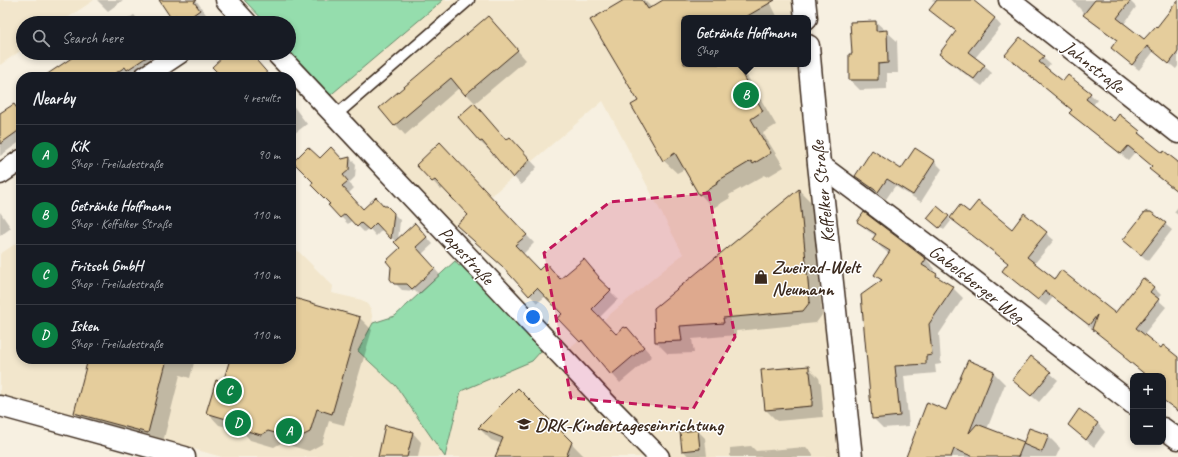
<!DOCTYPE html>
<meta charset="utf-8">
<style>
body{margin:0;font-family:Caveat,sans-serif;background:#20242c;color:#f1f3f6}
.controls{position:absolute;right:12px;bottom:12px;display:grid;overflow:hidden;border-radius:8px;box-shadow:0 2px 6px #0003}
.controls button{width:36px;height:36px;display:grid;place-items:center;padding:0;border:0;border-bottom:1px solid #363941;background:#171b24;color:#f1f3f6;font:20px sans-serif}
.you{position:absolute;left:533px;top:317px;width:14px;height:14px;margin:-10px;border:3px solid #fff;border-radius:50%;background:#1a73e8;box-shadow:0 0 0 6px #1a73e833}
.badge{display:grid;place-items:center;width:26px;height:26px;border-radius:50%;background:#0b8043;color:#fff;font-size:13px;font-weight:700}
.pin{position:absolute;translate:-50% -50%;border:2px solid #fff;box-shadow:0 1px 4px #0006}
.popup{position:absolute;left:681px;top:15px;width:130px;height:52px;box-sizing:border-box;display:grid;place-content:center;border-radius:8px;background:#171b24;filter:drop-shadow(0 1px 3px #0005);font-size:13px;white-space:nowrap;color:#9ea1a6}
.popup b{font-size:15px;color:#f1f3f6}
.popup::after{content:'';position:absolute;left:50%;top:100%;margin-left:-8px;border:8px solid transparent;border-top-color:#171b24}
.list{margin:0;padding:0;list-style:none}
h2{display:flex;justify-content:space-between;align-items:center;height:52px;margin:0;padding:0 16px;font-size:17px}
h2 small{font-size:13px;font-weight:400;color:#9ea1a6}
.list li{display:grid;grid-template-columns:26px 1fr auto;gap:12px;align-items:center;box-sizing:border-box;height:60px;padding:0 16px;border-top:1px solid #363941}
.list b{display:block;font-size:15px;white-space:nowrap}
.list p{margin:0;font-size:13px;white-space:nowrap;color:#9ea1a6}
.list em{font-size:13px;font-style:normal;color:#9ea1a6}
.icon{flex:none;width:22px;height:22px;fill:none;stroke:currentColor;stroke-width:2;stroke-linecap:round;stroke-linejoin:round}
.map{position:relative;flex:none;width:1178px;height:457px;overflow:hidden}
.search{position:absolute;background:#171b24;box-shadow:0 2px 6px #0003;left:16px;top:16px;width:280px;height:44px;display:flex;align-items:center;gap:10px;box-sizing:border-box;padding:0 14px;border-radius:22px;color:#9ea1a6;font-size:15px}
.panel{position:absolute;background:#171b24;box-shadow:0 2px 6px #0003;left:16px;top:72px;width:280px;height:292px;border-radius:16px}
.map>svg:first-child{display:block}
.built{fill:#f2e6cc}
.green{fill:#95ddad;stroke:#688466}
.shadow{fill:#0003}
.building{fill:#e5cd9c;stroke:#3b2a1e}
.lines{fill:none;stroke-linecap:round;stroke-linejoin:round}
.lane-casing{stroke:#3b2a1e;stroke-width:13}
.street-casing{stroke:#3b2a1e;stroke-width:23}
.secondary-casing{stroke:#3b2a1e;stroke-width:25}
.lane{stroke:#fff;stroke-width:10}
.street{stroke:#fff;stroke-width:20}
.secondary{stroke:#fff;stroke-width:22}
.marked{fill:#c2185b;fill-opacity:0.2;stroke:#c2185b;stroke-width:3;stroke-dasharray:8 5;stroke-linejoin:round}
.labels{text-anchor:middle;stroke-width:3;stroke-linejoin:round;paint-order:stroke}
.street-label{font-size:19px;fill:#3b2a1e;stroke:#fff}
.poi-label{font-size:19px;font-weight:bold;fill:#3b2a1e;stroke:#fff;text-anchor:start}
</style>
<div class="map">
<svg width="1178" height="457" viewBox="0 0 1178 457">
<rect width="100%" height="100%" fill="#f7f0e1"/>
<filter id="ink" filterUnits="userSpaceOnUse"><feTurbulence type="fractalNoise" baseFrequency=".025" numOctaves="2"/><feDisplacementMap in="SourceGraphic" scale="8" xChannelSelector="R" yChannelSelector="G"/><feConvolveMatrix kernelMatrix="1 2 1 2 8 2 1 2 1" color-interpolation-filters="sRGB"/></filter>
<g filter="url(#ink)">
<g class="built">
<polygon points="0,0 94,0 60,23 23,23 23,49 0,65"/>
<polygon points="443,0 799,0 801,18 684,18 684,64 806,64 844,457 446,457 461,390 532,361 540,351 529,339 568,349 683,254 603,101 453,228 327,98"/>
<polygon points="21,240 21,359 291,359 291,244 333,286 332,293 362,300 367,304 371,309 373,323 358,351 396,386 445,457 222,457 0,395 0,254"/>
</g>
<g class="green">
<polygon points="244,0 443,0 327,98 289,53 289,23 266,23"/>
<polygon points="455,261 459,266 464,264 541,351 532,361 461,391 445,457 396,386 358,351 373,323 395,316"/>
</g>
<g class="shadow">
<polygon points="97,0 123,0 108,11"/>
<polygon points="160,0 196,0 212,23 177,23 172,18"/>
<polygon points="626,0 644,0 652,8 665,0 766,0 772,6 778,18 684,18 684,64 740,64 776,125 763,133 784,167 767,177 765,175 729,195 730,198 713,208 700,194 685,169 677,173 663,160 639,102"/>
<polygon points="932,0 971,0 995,19 1001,26 975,58 992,73 982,86 947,61 940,54 957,32 938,17 931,10 936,3"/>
<polygon points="1072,0 1094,0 1095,1 1096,0 1129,0 1136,7 1124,24 1145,40 1178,9 1178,66 1176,69 1154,51 1139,70 1119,54 1117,41 1091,21"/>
<polygon points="134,15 141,23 122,23"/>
<polygon points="488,17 526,60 475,103 460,87 405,135 381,108"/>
<polygon points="876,22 897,41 898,73 887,73 887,89 860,90 850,80 853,55"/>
<polygon points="1020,38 1050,64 1046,69 1063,83 1090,94 1097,100 1093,105 1114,122 1119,116 1139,132 1146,138 1145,140 1163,154 1178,163 1178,192 1157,176 1151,169 1153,166 1135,152 1128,160 1077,119 1072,110 1013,62 1006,55"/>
<polygon points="81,53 148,53 155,63 135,77 132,74 129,76 124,72 116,77 53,77"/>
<polygon points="291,103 307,124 291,136"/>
<polygon points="21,104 21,141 0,156 0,114"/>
<polygon points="474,105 506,141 517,146 537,167 521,185 489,148 488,149 480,142"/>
<polygon points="915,149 935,162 942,169 921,202 895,186 886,199 864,184 856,176 901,170"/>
<polygon points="448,152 534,243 523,254 539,271 554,272 561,280 592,269 606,286 605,286 618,299 599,318 616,335 627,328 652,356 620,383 590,348 589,349 559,318 563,314 546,296 537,303 507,270 466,233 469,215 443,188 441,190 418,165"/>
<polygon points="350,158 356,164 355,177 349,183 354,188 348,194 364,210 387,207 400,220 398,240 421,231 433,244 422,254 440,275 419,295 415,291 402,290 391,279 402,248 383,229 376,236 369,228 364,232 352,220 348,224 341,217 332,204 320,160 342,160"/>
<polygon points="799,190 812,203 822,315 816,323 736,331 736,335 692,339 694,353 668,354 656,342"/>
<polygon points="1178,207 1178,215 1174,212"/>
<polygon points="1148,210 1172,230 1148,261 1124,240"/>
<polygon points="0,212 11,228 0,236"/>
<polygon points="969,214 1012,230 1024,215 1054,240 1034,264 1055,280 1116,314 1143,279 1154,288 1161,295 1157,299 1166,307 1143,335 1161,349 1178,358 1178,412 1171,405 1163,389 1163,376 1147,376 1132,364 1125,357 1126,356 1053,297 1046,306 1011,278 1009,264"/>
<polygon points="948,217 951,221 944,230 931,219"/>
<polygon points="859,222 926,259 935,269 933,273 943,281 953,288 963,298 939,334 941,364 935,365 936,373 904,376 909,426 883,428 873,418 882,281 876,275 889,254 883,249 873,240 876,236 868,231"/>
<polygon points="291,299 360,318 372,330 344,425 329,421 322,444 309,451 281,443 274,447 250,440 242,431 219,425 207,412 224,383 231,359 291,359"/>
<polygon points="89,359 195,359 190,378 180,375 162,446 89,427 75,413"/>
<polygon points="808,367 819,378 820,382 821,384 823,410 822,410 823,417 777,421 766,410"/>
<polygon points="993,372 1005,384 987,429 1025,443 1048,436 1060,448 1056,457 907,457 946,412"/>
<polygon points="1050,373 1058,380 1039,402 1021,387"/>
<polygon points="518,389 584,456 583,457 497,457 502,444 491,440 479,428"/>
<polygon points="1079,411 1098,424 1105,432 1094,447 1069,425"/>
<polygon points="698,431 705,438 707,456 689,457 683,450"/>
<polygon points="412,432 421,442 418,457 379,457"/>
<polygon points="751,446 756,451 806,447 813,454 813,457 730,457 730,448"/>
</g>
<g class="building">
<polygon points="159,0 197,0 194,2 200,10 182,23 176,15 171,18"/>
<polygon points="624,0 642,0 648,9 663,0 775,0 744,18 684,18 684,64 736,64 763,111 751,119 771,153 753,164 751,161 716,182 717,184 699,195 675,153 663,161 631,105 638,101 590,20"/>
<polygon points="937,0 973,0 995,18 968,52 985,65 974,79 939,54 956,31 929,10"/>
<polygon points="1095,0 1131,0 1117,18 1144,39 1156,26 1157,27 1178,0 1178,52 1169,64 1147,46 1132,65 1111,48 1117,40 1083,15"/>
<polygon points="488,16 518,50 465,95 451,78 394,126 379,108"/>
<polygon points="876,21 876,31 887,30 888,63 878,64 878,80 849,80 849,54 852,54 850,22"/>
<polygon points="1020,37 1044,56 1039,62 1063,81 1068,75 1091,93 1086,99 1114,121 1119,114 1140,131 1138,133 1163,153 1164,151 1178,162 1178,192 1149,169 1152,166 1128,146 1121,154 1069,113 1072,110 1005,55"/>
<polygon points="79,53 153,53 127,70 125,67 110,77 43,77"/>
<polygon points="227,53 250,53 271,77 222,77 212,67"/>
<polygon points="474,103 506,140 510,137 530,159 513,178 482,141 480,142 458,117"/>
<polygon points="14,104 21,114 21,129 0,144 0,113"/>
<polygon points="440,142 527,235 515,245 539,270 546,263 560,279 584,259 599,277 598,278 611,290 592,309 616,334 624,327 626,328 627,327 644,347 611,375 582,340 580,342 557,318 562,314 537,288 529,296 502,266 456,225 468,215 435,180 432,182 416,165"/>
<polygon points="308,147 320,158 331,147 342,159 350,157 349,170 343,175 348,181 342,186 363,209 376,197 384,206 387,206 394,213 391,239 376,223 369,230 361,223 357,227 345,214 340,218 328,205 330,204 311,185 313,182 293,162"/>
<polygon points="915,148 935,161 913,195 887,179 878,192 855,176 872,150 901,169"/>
<polygon points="799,189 810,302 803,311 723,318 724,323 680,326 682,341 655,342 654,308"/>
<polygon points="978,201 1012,229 1024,213 1036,223 1047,232 1027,257 1055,279 1061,270 1115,313 1143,278 1154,287 1150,292 1159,299 1136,328 1161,348 1163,345 1178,357 1178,411 1163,400 1163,376 1147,376 1124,357 1125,355 1092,329 1097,315 1089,325 1045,291 1038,300 1002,271 1008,263 950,218 960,205 969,212"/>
<polygon points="937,206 949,216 939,228 927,218"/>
<polygon points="864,212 926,259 922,265 937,274 936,276 954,287 929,324 932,355 926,356 926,364 895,366 900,416 872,419 861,295 882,280 874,275 890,251 872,240 876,234 857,222"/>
<polygon points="1145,212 1151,212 1166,223 1141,255 1123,240"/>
<polygon points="415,223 427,237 416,247 435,268 412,289 407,284 394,284 390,279 391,267 386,261 400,248 394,242"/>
<polygon points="291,297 360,317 332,414 317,409 310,432 296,439 268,431 261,435 237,428 233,421 206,413 216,380 223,382 230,359 291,359"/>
<polygon points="1031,356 1051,372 1031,396 1012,380"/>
<polygon points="88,359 167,359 148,433 74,413"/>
<polygon points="968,360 994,371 969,433 977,424 1024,442 1018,457 974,457 954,449 951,457 906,457 927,402 946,410"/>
<polygon points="809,366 809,372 810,372 813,399 812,399 812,406 765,410 761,370"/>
<polygon points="518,388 572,442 566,457 495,457 503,438 478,428"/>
<polygon points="1079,409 1098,423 1086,440 1068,425"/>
<polygon points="385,425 413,432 407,457 378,457"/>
<polygon points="1029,428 1049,435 1042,452 1023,444"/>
<polygon points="698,430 700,449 682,451 680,432"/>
</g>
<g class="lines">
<defs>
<polyline id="lane" points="335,116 469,0"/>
<g id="street">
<polyline points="226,0 247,23"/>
<polyline points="1009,0 1178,133"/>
<polyline points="276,53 604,401 659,457"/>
<polyline points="144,77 180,53"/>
<polyline points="819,164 950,262 1133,404"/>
<polyline points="0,174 21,160"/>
<polyline points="0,406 185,457"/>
<polyline points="1163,428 1178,439"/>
</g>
<g id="secondary">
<polyline points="804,0 806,18"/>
<polyline points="808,46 819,164 851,457"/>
</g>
</defs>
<use href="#lane" class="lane-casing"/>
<use href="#street" class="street-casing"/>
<use href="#secondary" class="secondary-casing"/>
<use href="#lane" class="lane"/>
<use href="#street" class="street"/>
<use href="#secondary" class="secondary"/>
</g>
</g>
<path class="marked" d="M709 193 735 337 693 409 571 398 544 253 610 202Z"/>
<defs>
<symbol id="shop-bare" viewBox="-9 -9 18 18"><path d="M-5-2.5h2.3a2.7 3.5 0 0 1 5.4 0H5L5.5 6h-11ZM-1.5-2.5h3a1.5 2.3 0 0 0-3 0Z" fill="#3b2a1e" stroke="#fff" stroke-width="2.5" paint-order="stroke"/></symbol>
<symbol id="school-bare" viewBox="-9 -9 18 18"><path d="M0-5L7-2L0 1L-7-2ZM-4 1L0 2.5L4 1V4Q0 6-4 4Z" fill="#3b2a1e" stroke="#fff" stroke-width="2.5" paint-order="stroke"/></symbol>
</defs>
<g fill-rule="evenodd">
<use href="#shop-bare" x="751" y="267" width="20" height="20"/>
<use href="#school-bare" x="514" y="414" width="20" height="20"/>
</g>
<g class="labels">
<g class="street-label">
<text transform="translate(1094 66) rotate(38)" y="7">Jahnstraße</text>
<text transform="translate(822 192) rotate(-96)" y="7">Keffelker Straße</text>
<text transform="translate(467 255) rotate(47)" y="7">Papestraße</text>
<text transform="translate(977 283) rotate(38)" y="7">Gabelsberger Weg</text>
</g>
<g class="poi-label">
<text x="772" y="273">Zweirad-Welt<tspan x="772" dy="22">Neumann</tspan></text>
<text x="535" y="431">DRK-Kindertageseinrichtung</text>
</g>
</g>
</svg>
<div class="controls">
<button>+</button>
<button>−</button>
</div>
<div class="you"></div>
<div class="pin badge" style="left:289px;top:431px">A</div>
<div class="pin badge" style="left:746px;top:95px">B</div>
<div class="popup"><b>Getränke Hoffmann</b>Shop</div>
<div class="pin badge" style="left:229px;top:391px">C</div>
<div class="pin badge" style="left:238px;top:423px">D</div>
<div class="search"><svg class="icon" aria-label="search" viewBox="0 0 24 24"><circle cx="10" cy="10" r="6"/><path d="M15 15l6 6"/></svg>Search here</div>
<section class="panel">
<h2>Nearby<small>4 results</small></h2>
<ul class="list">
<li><span class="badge">A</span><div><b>KiK</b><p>Shop · Freiladestraße</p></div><em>90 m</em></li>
<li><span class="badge">B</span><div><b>Getränke Hoffmann</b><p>Shop · Keffelker Straße</p></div><em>110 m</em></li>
<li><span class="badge">C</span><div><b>Fritsch GmbH</b><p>Shop · Freiladestraße</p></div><em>110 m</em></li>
<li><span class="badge">D</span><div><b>Isken</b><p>Shop · Freiladestraße</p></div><em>110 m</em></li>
</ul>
</section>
</div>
